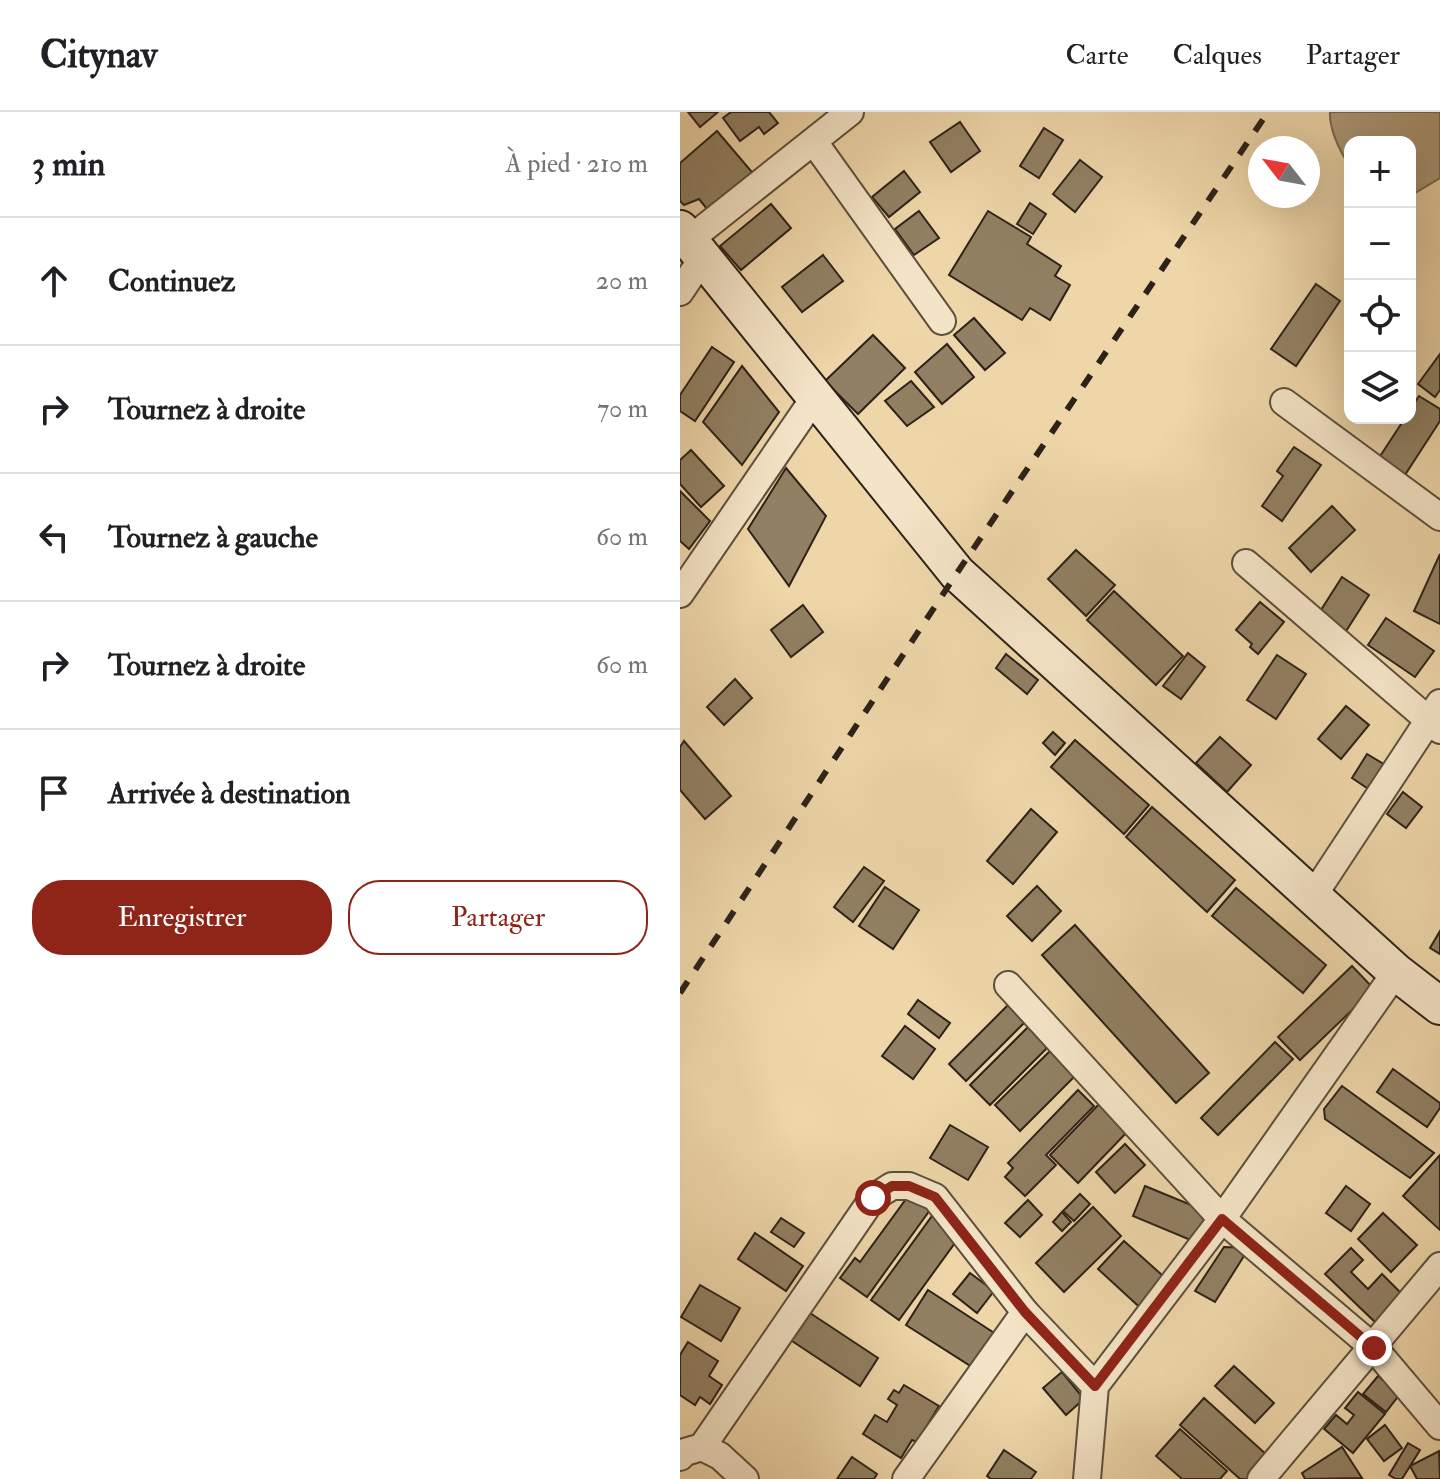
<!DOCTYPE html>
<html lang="fr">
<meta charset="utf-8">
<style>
body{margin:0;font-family:"IM FELL Double Pica",serif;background:#f2f2f2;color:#202124}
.controls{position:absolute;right:24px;top:24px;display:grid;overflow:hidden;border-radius:16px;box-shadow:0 8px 32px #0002}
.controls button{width:72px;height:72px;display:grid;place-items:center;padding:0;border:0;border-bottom:2px solid #e0e0e0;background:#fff;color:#202124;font:40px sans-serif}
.compass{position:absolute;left:568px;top:24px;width:72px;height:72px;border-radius:50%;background:#fff;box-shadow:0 8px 32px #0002;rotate:301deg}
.stop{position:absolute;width:24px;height:24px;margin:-18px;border:6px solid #8f2418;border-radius:50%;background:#fff}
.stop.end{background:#8f2418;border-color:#fff;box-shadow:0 2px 8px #0008}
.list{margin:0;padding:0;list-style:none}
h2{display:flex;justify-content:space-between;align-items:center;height:104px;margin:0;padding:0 32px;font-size:34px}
h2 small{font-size:26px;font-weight:400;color:#757577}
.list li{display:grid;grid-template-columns:52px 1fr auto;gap:24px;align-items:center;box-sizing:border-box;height:128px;padding:0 32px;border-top:2px solid #e0e0e0}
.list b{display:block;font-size:30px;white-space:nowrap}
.list em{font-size:26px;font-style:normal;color:#757577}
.actions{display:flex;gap:16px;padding:24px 32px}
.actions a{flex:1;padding:18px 0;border:2px solid #8f2418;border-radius:32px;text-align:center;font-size:28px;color:#8f2418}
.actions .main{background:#8f2418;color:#fff}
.icon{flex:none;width:44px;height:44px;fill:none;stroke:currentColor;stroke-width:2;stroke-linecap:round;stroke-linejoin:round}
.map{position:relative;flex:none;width:760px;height:1367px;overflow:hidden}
header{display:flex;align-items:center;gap:48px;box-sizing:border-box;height:112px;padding:0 40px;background:#fff;border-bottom:2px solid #e0e0e0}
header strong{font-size:38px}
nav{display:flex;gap:44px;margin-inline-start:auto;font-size:28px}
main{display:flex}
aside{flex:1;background:#fff}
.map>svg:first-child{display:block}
.water{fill:#ac9978;stroke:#796952;stroke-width:2}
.building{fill:#918063;stroke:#2d2218;stroke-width:2}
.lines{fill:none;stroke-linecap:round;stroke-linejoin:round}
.street-casing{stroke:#5d4f3c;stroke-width:30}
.secondary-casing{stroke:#2d2218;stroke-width:40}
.street{stroke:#f4e4c7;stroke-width:26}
.secondary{stroke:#f4e4c7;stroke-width:36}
.rail{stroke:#2d2218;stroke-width:6;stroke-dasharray:14 14;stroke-linecap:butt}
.route{stroke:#8f2418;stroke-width:10}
</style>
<header>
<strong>Citynav</strong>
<nav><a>Carte</a><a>Calques</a><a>Partager</a></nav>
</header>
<main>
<aside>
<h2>3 min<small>À pied · 210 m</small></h2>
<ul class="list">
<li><svg class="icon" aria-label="ahead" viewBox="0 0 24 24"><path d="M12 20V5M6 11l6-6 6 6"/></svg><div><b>Continuez</b></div><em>20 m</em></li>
<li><svg class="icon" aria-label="right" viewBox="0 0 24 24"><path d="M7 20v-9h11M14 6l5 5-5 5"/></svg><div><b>Tournez à droite</b></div><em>70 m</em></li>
<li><svg class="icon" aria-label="left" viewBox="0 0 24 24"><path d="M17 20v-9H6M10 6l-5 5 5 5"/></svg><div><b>Tournez à gauche</b></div><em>60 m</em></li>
<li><svg class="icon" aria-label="right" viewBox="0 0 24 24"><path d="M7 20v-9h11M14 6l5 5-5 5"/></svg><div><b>Tournez à droite</b></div><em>60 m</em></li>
<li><svg class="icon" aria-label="arrive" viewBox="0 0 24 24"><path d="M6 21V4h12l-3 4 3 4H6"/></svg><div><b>Arrivée à destination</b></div></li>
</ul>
<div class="actions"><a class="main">Enregistrer</a><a>Partager</a></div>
</aside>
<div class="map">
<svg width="760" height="1367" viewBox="0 0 760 1367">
<rect width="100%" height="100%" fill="#eed6a9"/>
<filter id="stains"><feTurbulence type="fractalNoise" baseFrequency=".0025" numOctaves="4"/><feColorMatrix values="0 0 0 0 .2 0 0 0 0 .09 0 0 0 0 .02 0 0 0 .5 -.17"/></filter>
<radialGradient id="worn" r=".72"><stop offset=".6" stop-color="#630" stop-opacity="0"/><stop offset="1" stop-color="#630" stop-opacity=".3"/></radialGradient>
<path class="water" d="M650 0H760V66L730 84V30H670V55C660 39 649 19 650 0Z"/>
<g class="building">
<polygon points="8,0 38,0 20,15"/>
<polygon points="51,0 89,0 98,11 84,22 79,15 60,29 43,6"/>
<polygon points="280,10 300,39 271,60 250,30"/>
<polygon points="364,16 383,28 359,66 340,54"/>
<polygon points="37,19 77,66 32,103 19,87 4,93 0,89 0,51"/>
<polygon points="400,48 422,65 395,100 373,82"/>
<polygon points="224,59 240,80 209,105 192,85"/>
<polygon points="350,91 366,102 353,122 337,112"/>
<polygon points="91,92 111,116 61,158 40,134"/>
<polygon points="239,99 259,126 234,143 215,117"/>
<polygon points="308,99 351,125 347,132 381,154 375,164 390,173 370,208 350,196 342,208 269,163"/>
<polygon points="143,143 163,169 122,200 102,175"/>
<polygon points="636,172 660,189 616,254 591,237"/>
<polygon points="294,206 325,241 305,258 274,223"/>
<polygon points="193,223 225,256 178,302 145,269"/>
<polygon points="267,232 294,265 262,292 235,260"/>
<polygon points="32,235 54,250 15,309 0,299 0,283"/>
<polygon points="760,242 760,278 755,285 738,272"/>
<polygon points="62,254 99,300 62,353 23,310"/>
<polygon points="231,269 254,295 227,314 205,289"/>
<polygon points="739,284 760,297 760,309 721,369 695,352 725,306 730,306 730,298"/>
<polygon points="614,335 641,353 602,409 582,394 603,364 597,359"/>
<polygon points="11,338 44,374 21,395 0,372 0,348"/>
<polygon points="106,356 146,404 109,474 68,417"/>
<polygon points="0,379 30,409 9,437 0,429"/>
<polygon points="652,394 675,418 631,460 609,436"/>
<polygon points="396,438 435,473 406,504 368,467"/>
<polygon points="760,442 760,512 734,499"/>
<polygon points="662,465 689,483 661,527 634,509"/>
<polygon points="434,479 503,544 476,573 407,508"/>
<polygon points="580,490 604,510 578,542 570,535 572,532 556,518"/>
<polygon points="123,493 143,520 111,545 91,518"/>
<polygon points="706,506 754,539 735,565 688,533"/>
<polygon points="508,541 525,555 501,587 483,574"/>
<polygon points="326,542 358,568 347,582 316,556"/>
<polygon points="597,543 626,562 596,607 567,588"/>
<polygon points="55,567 72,586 44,613 27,595"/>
<polygon points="666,594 689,613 661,647 638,627"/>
<polygon points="373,620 385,631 375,643 363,631"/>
<polygon points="540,625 571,653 547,680 516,651"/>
<polygon points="395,628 469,693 444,722 371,655"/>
<polygon points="4,629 51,684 25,707 0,678 0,635"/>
<polygon points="687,642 712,657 696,682 672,666"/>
<polygon points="723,680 742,695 726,716 707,702"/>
<polygon points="472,695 555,768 527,800 446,725"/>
<polygon points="351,697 377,720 333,772 307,749"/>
<polygon points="184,755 204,769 173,810 154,795"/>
<polygon points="357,774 381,799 352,829 327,804"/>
<polygon points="205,775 239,798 213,837 179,814"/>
<polygon points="556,776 646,853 623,881 532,804"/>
<polygon points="395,813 529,961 496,991 362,843"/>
<polygon points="760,819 760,842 750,836"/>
<polygon points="672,854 694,877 620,948 598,925"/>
<polygon points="238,888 270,911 259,926 228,902"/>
<polygon points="331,890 348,907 286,969 269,952"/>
<polygon points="351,912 371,932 310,993 290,973"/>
<polygon points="225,914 255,937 233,967 202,944"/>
<polygon points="595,930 613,947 538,1023 521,1006"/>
<polygon points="371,938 396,963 340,1019 315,993"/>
<polygon points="713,957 760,991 760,996 747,1015 697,980"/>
<polygon points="662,974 754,1041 730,1066 645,1007 644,997"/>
<polygon points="398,978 414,994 366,1043 376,1053 345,1084 325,1065 333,1056 328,1051"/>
<polygon points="422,989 450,1017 398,1071 370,1043"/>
<polygon points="270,1013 308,1035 288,1068 250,1046"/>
<polygon points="445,1032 465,1053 435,1081 416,1060"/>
<polygon points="760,1043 760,1118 723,1084"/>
<polygon points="465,1074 533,1102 520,1132 453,1104"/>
<polygon points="666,1074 690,1092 671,1119 646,1101"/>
<polygon points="400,1082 410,1092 394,1109 383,1099"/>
<polygon points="229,1083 250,1098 187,1185 160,1166 175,1146 180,1150"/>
<polygon points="348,1088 362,1103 340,1125 325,1111"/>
<polygon points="413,1095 441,1124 384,1180 356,1151"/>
<polygon points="382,1100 391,1110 382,1119 373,1110"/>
<polygon points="703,1101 737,1133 711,1160 678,1127"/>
<polygon points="252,1104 280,1124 219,1208 191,1188"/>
<polygon points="101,1106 124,1121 114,1135 91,1120"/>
<polygon points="75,1121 123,1154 106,1179 58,1147"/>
<polygon points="444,1129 492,1172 466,1201 418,1157"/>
<polygon points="544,1135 569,1136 535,1190 515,1179"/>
<polygon points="671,1136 683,1148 671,1160 688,1177 702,1162 724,1184 697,1212 645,1162"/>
<polygon points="290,1161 314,1179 297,1201 273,1182"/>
<polygon points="20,1173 60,1196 41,1229 1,1205"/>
<polygon points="248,1178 322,1226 300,1260 226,1213"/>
<polygon points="127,1199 198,1246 180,1274 109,1227"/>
<polygon points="8,1230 38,1249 29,1264 42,1273 30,1292 20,1285 15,1293 0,1283 0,1243"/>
<polygon points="554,1254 594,1291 575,1311 535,1274"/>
<polygon points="382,1260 404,1287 386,1303 363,1276"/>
<polygon points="698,1264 720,1282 706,1300 683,1282"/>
<polygon points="224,1273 259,1294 237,1330 232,1328 221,1346 183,1322 195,1303 207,1310 217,1293 208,1287 214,1278 219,1281"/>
<polygon points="678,1280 705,1302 673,1341 644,1317 656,1303 667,1312 674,1303 665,1296"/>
<polygon points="524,1286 588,1344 567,1367 560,1367 500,1313"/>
<polygon points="705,1313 722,1336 704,1349 687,1327"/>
<polygon points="500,1317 547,1359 540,1367 502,1367 476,1344"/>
<polygon points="728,1331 740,1338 722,1367 716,1367 709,1363"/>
<polygon points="662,1335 682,1366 625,1367 622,1361"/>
<polygon points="324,1338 356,1360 351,1367 311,1367 307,1364"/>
<polygon points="759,1339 760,1367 737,1367 730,1354"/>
<polygon points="172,1345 197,1362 194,1367 157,1367"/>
</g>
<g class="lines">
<defs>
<g id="street">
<polyline points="134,30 262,209"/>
<polyline points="9,128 170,0"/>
<polyline points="0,180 22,147"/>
<polyline points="604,290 760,405"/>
<polyline points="566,451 760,618"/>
<polyline points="0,482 135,285"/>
<polyline points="633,784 760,591"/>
<polyline points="328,873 542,1107 694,1236 760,1314"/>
<polyline points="22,1335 40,1344 65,1367"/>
<polyline points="0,1345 5,1340 22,1335 193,1086 212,1074 229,1074 255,1085 345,1200 415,1274"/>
<polyline points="226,1367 345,1200"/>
<polyline points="407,1367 415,1274 542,1107 716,860"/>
<polyline points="581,1367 760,1154"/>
</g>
<polyline id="secondary" points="0,117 277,461 716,860 760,894"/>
</defs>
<use href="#street" class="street-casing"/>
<use href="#secondary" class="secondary-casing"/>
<use href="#street" class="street"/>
<use href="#secondary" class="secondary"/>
<polyline class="rail" points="0,881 277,461 588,0"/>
</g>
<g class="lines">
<polyline class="route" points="193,1086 212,1074 229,1074 255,1085 345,1200 415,1274 542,1107 694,1236"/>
</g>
<rect width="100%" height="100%" filter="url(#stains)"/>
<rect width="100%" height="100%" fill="url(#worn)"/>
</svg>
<div class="controls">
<button>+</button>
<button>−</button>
<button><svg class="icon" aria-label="locate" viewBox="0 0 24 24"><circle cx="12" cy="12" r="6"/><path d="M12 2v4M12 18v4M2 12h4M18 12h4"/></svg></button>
<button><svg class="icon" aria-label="layers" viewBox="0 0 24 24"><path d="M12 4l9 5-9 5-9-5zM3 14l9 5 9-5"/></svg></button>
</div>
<svg class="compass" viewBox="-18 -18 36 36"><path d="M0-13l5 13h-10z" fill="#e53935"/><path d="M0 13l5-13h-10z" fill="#757577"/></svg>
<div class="stop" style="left:193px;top:1086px"></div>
<div class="stop end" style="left:694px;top:1236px"></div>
</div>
</main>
